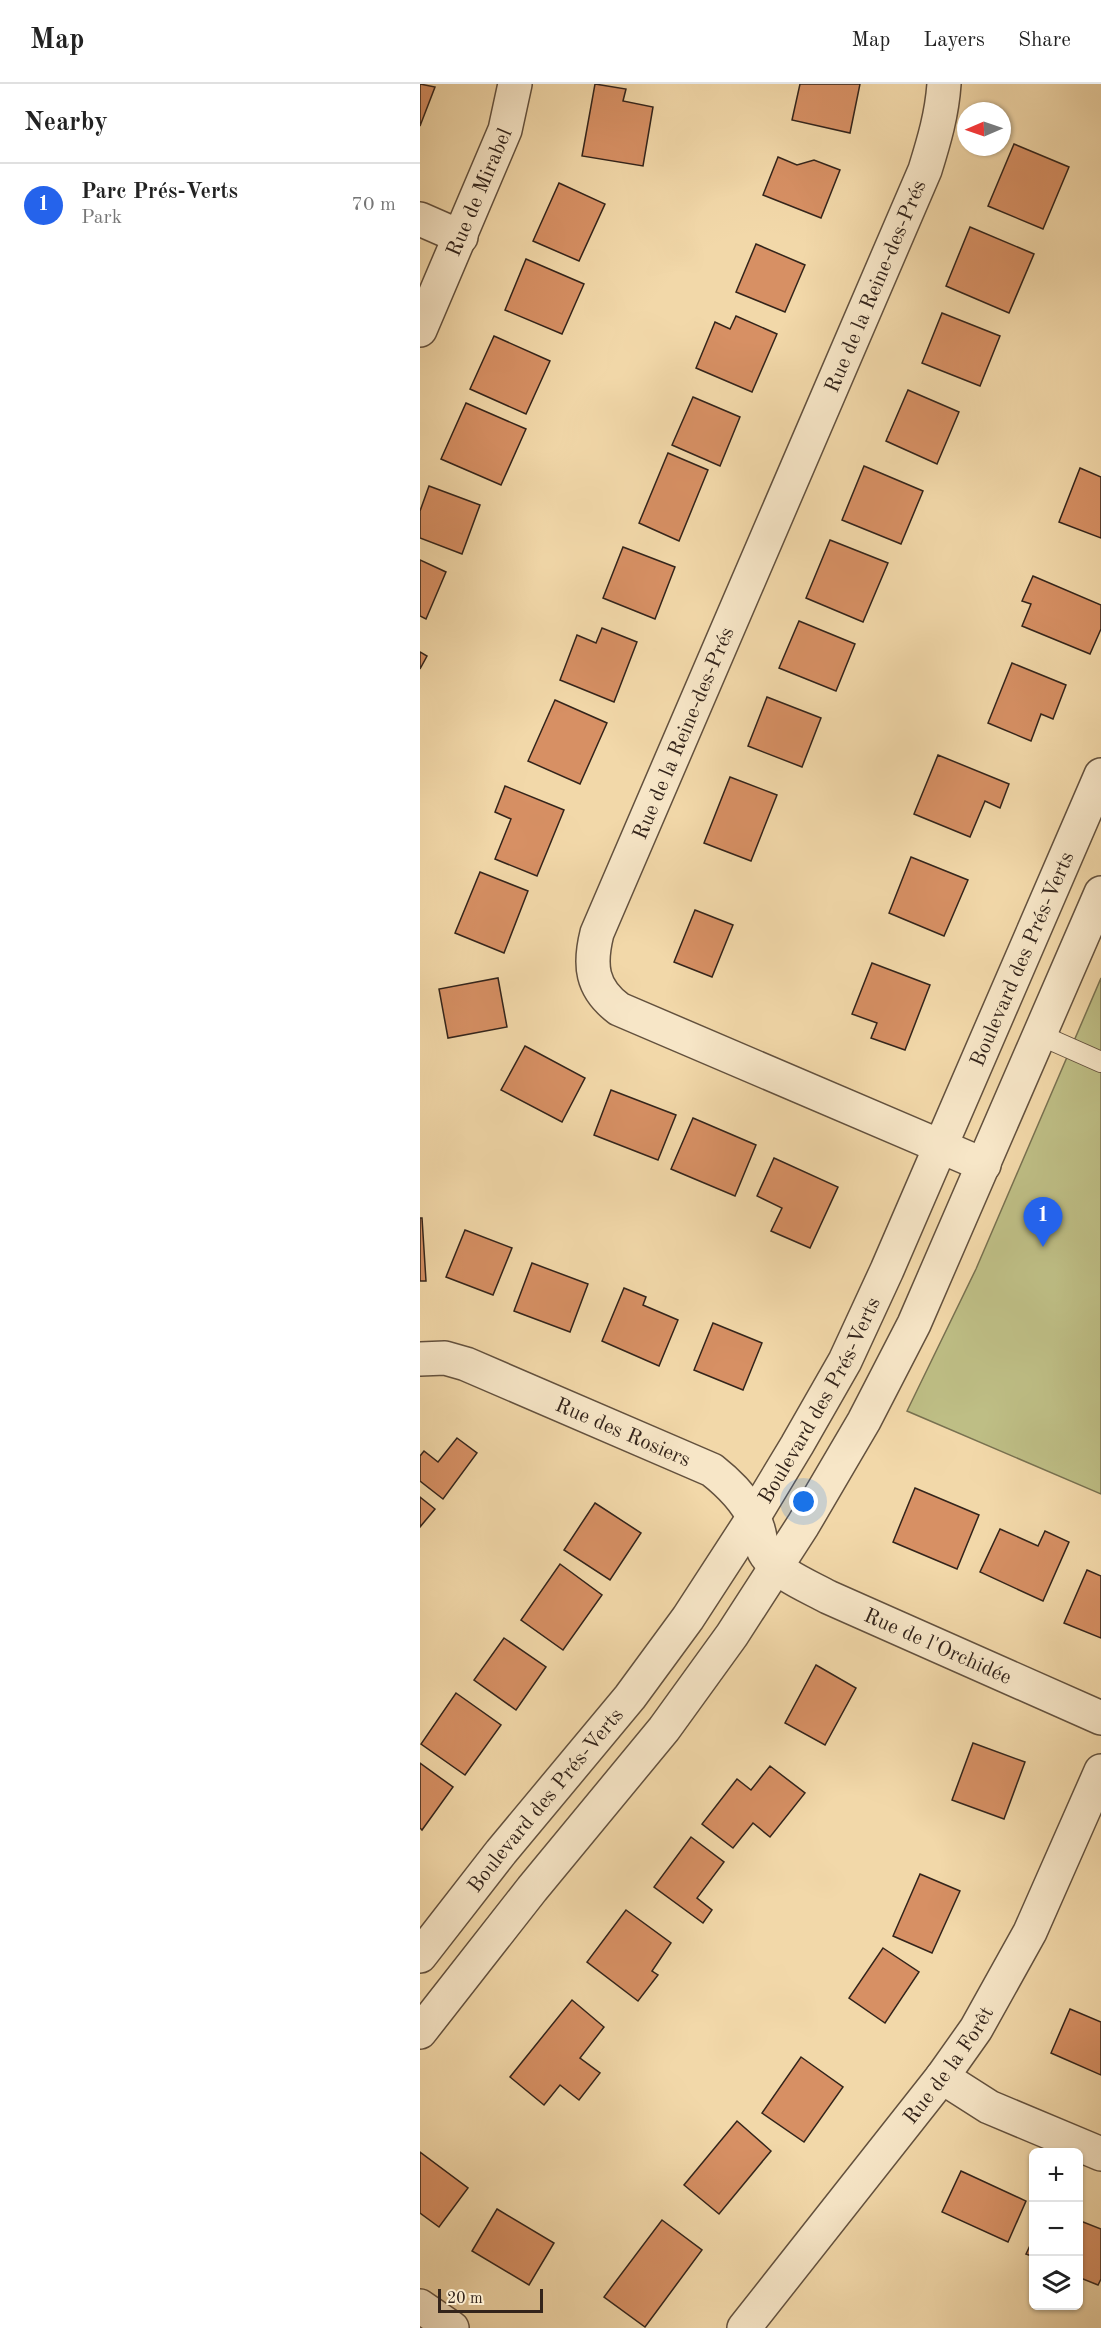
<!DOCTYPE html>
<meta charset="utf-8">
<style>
body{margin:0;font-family:"Old Standard TT",serif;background:#f2f2f2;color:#222}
.controls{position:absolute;right:18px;bottom:18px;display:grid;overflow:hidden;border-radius:9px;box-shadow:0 2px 4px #0004}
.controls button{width:54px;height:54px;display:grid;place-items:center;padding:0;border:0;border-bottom:2px solid #e0e0e0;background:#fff;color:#222;font:30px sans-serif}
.compass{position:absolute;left:537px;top:18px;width:54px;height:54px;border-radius:50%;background:#fff;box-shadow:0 2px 4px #0004;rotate:268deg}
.scale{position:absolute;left:18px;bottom:15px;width:105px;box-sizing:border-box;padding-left:6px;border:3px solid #33241b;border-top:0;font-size:16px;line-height:21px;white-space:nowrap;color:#33241b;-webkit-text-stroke:4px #f7e6c7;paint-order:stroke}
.you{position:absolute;left:384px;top:1418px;width:21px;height:21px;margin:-15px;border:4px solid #fff;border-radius:50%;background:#1a73e8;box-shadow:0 0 0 9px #1a73e833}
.badge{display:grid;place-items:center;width:39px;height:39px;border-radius:50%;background:#2563eb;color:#fff;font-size:20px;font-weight:700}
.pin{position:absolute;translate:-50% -50px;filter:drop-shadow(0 2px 3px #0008)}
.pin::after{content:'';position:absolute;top:32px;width:21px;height:18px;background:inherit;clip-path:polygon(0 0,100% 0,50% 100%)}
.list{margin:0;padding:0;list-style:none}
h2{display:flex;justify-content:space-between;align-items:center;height:78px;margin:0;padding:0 24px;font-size:26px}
h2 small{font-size:20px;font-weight:400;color:#767676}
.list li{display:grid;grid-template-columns:39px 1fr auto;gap:18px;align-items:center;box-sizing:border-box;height:84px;padding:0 24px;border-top:2px solid #e0e0e0}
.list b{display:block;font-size:22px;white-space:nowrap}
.list p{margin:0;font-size:20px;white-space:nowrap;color:#767676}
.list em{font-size:20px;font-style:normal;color:#767676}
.icon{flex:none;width:33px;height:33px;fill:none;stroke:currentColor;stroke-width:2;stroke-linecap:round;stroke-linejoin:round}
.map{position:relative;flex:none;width:681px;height:2244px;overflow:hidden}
header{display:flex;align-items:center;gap:36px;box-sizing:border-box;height:84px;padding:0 30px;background:#fff;border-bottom:2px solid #e0e0e0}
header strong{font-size:28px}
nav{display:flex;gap:33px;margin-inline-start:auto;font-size:21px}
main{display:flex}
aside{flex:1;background:#fff}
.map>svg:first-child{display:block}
.green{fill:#bebe85;stroke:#787150;stroke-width:1.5}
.building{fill:#d79064;stroke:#33241b;stroke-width:1.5}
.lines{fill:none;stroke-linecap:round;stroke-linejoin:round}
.lane-casing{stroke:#63513e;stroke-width:22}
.street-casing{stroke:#63513e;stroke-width:36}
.lane{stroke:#f7e6c7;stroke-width:20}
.street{stroke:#f7e6c7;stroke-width:33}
.labels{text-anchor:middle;stroke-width:4.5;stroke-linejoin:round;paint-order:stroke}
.street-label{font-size:21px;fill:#33241b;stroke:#f7e6c7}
</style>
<header>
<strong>Map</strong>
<nav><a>Map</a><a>Layers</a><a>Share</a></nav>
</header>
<main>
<aside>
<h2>Nearby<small></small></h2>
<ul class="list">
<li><span class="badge">1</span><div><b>Parc Prés-Verts</b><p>Park</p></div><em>70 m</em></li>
</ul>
</aside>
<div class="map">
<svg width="681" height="2244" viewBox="0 0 681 2244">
<rect width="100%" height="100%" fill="#f2d8a9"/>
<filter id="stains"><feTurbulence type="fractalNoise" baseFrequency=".00333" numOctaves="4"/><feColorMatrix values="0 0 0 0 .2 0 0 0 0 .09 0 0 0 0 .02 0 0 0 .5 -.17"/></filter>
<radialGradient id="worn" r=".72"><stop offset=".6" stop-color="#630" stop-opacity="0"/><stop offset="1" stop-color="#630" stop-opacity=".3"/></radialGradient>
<polygon class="green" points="681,894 681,1410 487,1327 556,1185"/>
<g class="building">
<polygon points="0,0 15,3 0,42"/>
<polygon points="175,0 206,5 203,17 233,23 223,82 162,72"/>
<polygon points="380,0 440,0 430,49 372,36"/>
<polygon points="594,60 649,83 623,145 568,122"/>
<polygon points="358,73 377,81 394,76 420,86 401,134 343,111"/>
<polygon points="139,99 185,120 159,177 113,157"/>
<polygon points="550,143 614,170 589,229 526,202"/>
<polygon points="336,160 385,181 365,228 316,208"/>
<polygon points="106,175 164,200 142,250 85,226"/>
<polygon points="522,229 580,252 560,302 502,279"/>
<polygon points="316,232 357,250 332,308 276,284 295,238 310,245"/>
<polygon points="74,252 130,277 106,330 50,305"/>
<polygon points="488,306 539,328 517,380 466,357"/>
<polygon points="273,313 320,333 300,382 252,361"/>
<polygon points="46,319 106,345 81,401 21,375"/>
<polygon points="248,369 288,386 259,457 219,439"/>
<polygon points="444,382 503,407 481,460 422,436"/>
<polygon points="660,384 681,393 681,454 639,438"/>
<polygon points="9,402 60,421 42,470 0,454 0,427"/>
<polygon points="410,456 468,479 443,538 386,514"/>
<polygon points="203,463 255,483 235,535 183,514"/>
<polygon points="0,476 26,488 6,535 0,532"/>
<polygon points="613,492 681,521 681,545 670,570 602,542 611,520 602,517"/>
<polygon points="379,537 435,560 416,607 359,584"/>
<polygon points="182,544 217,558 194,618 140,596 157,551 176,559"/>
<polygon points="0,568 7,572 0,585"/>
<polygon points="592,579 646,601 633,635 621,630 611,657 568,639"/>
<polygon points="347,613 401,634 382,683 328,662"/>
<polygon points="135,616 187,639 160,700 108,677"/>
<polygon points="518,671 589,700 580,724 565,717 550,753 494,730"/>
<polygon points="310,693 357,711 331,777 284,759"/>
<polygon points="85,702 144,726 117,792 75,775 91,735 75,728"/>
<polygon points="491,773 548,796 524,852 469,829"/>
<polygon points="60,788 108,807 84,869 35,849"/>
<polygon points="275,826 313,841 292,893 254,878"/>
<polygon points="452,879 510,901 485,966 451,954 457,939 432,930"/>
<polygon points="78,894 87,943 28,954 19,905"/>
<polygon points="105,962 165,994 142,1038 81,1006"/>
<polygon points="191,1006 256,1031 238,1076 174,1051"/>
<polygon points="273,1034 336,1061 315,1112 251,1085"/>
<polygon points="354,1074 418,1103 390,1164 351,1147 362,1124 337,1112"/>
<polygon points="0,1134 2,1134 6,1197 0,1197"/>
<polygon points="45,1146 92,1164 73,1211 26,1193"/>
<polygon points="112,1179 168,1200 150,1248 94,1227"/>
<polygon points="204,1204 226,1213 223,1221 258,1236 239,1282 182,1257"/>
<polygon points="293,1239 342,1259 323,1306 274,1286"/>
<polygon points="37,1354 57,1369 23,1415 0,1397 0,1372 4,1367 18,1378"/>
<polygon points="495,1404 559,1431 537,1485 473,1458"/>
<polygon points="0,1413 15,1425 0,1443"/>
<polygon points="175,1419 221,1449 190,1496 144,1466"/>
<polygon points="580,1445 618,1462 625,1447 649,1458 623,1517 560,1488"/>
<polygon points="140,1480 182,1511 143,1566 101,1536"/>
<polygon points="667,1486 681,1492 681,1554 644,1539"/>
<polygon points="84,1554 126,1583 96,1626 54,1596"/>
<polygon points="396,1581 436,1604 405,1661 365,1639"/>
<polygon points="36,1609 81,1641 45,1691 1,1660"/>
<polygon points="553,1659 605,1678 584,1735 532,1716"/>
<polygon points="0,1679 33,1703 2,1746 0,1744"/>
<polygon points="350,1682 385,1709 350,1753 333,1739 313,1764 282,1740 317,1695 331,1706"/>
<polygon points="271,1753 304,1778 277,1814 292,1826 283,1839 234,1803"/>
<polygon points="500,1790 540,1807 512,1869 473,1852"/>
<polygon points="206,1826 251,1859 232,1887 238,1891 218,1917 167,1878"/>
<polygon points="463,1864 499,1888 465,1939 429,1914"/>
<polygon points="152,1916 184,1943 160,1974 180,1989 159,2016 140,2001 124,2021 90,1993"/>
<polygon points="650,1925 681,1938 681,1991 631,1969"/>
<polygon points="381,1973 423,2003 384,2058 342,2029"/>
<polygon points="317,2037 351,2067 299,2130 264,2101"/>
<polygon points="0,2068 48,2104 19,2143 0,2129"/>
<polygon points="541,2087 606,2117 588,2158 522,2128"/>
<polygon points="77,2125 134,2159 109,2201 52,2167"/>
<polygon points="242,2136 282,2166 225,2243 184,2213"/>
<polygon points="658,2136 681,2145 681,2195 678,2201 658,2193"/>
<polygon points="614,2153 614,2173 606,2170"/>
</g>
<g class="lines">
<defs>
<polyline id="lane" points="620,951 681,978"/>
<g id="street">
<path d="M524 0C522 30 514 57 505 86L177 849C169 881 171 904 199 925L564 1081"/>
<polyline points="0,135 41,153"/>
<path id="s1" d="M0 246 85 46 95 0"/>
<path id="s2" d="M0 1275 25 1274 46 1280 292 1386C311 1401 331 1421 338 1445 341 1454 340 1463 346 1471 359 1491 388 1502 408 1513L681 1634"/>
<path id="s3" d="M0 1872 81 1768 210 1613 268 1534 333 1434 377 1361 425 1277 467 1186 681 691"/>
<polyline points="0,1948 112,1805 244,1645 312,1551 383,1441 444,1337 494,1240 681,809"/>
<polyline points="522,1993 569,2023 681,2070"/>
<polyline points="0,2222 32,2244"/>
<path id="s4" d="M324 2244 522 1993 556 1945 610 1848 681 1687"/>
</g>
</defs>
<use href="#lane" class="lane-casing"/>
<use href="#street" class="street-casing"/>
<use href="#lane" class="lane"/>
<use href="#street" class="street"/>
</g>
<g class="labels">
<g class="street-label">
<text dy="7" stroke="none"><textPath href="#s1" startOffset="150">Rue de Mirabel</textPath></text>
<text transform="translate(455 202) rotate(-67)" y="7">Rue de la Reine-des-Prés</text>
<text transform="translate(263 649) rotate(-67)" y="7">Rue de la Reine-des-Prés</text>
<text dy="7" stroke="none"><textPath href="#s3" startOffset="1172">Boulevard des Prés-Verts</textPath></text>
<text dy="7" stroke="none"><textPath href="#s3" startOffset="686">Boulevard des Prés-Verts</textPath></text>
<text dy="7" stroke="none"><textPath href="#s2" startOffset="218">Rue des Rosiers</textPath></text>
<text dy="7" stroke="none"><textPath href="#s2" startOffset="614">Rue de l'Orchidée</textPath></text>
<text dy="7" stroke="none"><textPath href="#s3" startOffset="200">Boulevard des Prés-Verts</textPath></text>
<text dy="7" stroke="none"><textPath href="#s4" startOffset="333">Rue de la Forêt</textPath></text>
</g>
</g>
<rect width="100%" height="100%" filter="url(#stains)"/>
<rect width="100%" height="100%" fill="url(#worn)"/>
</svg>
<div class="controls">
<button>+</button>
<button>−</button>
<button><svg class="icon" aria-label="layers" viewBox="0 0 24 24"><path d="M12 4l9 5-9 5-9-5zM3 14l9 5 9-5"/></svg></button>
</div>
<svg class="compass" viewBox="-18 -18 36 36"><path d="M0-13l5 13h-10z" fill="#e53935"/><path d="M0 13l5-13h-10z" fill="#767676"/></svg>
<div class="scale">20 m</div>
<div class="you"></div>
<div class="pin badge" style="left:623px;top:1163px">1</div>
</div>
</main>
